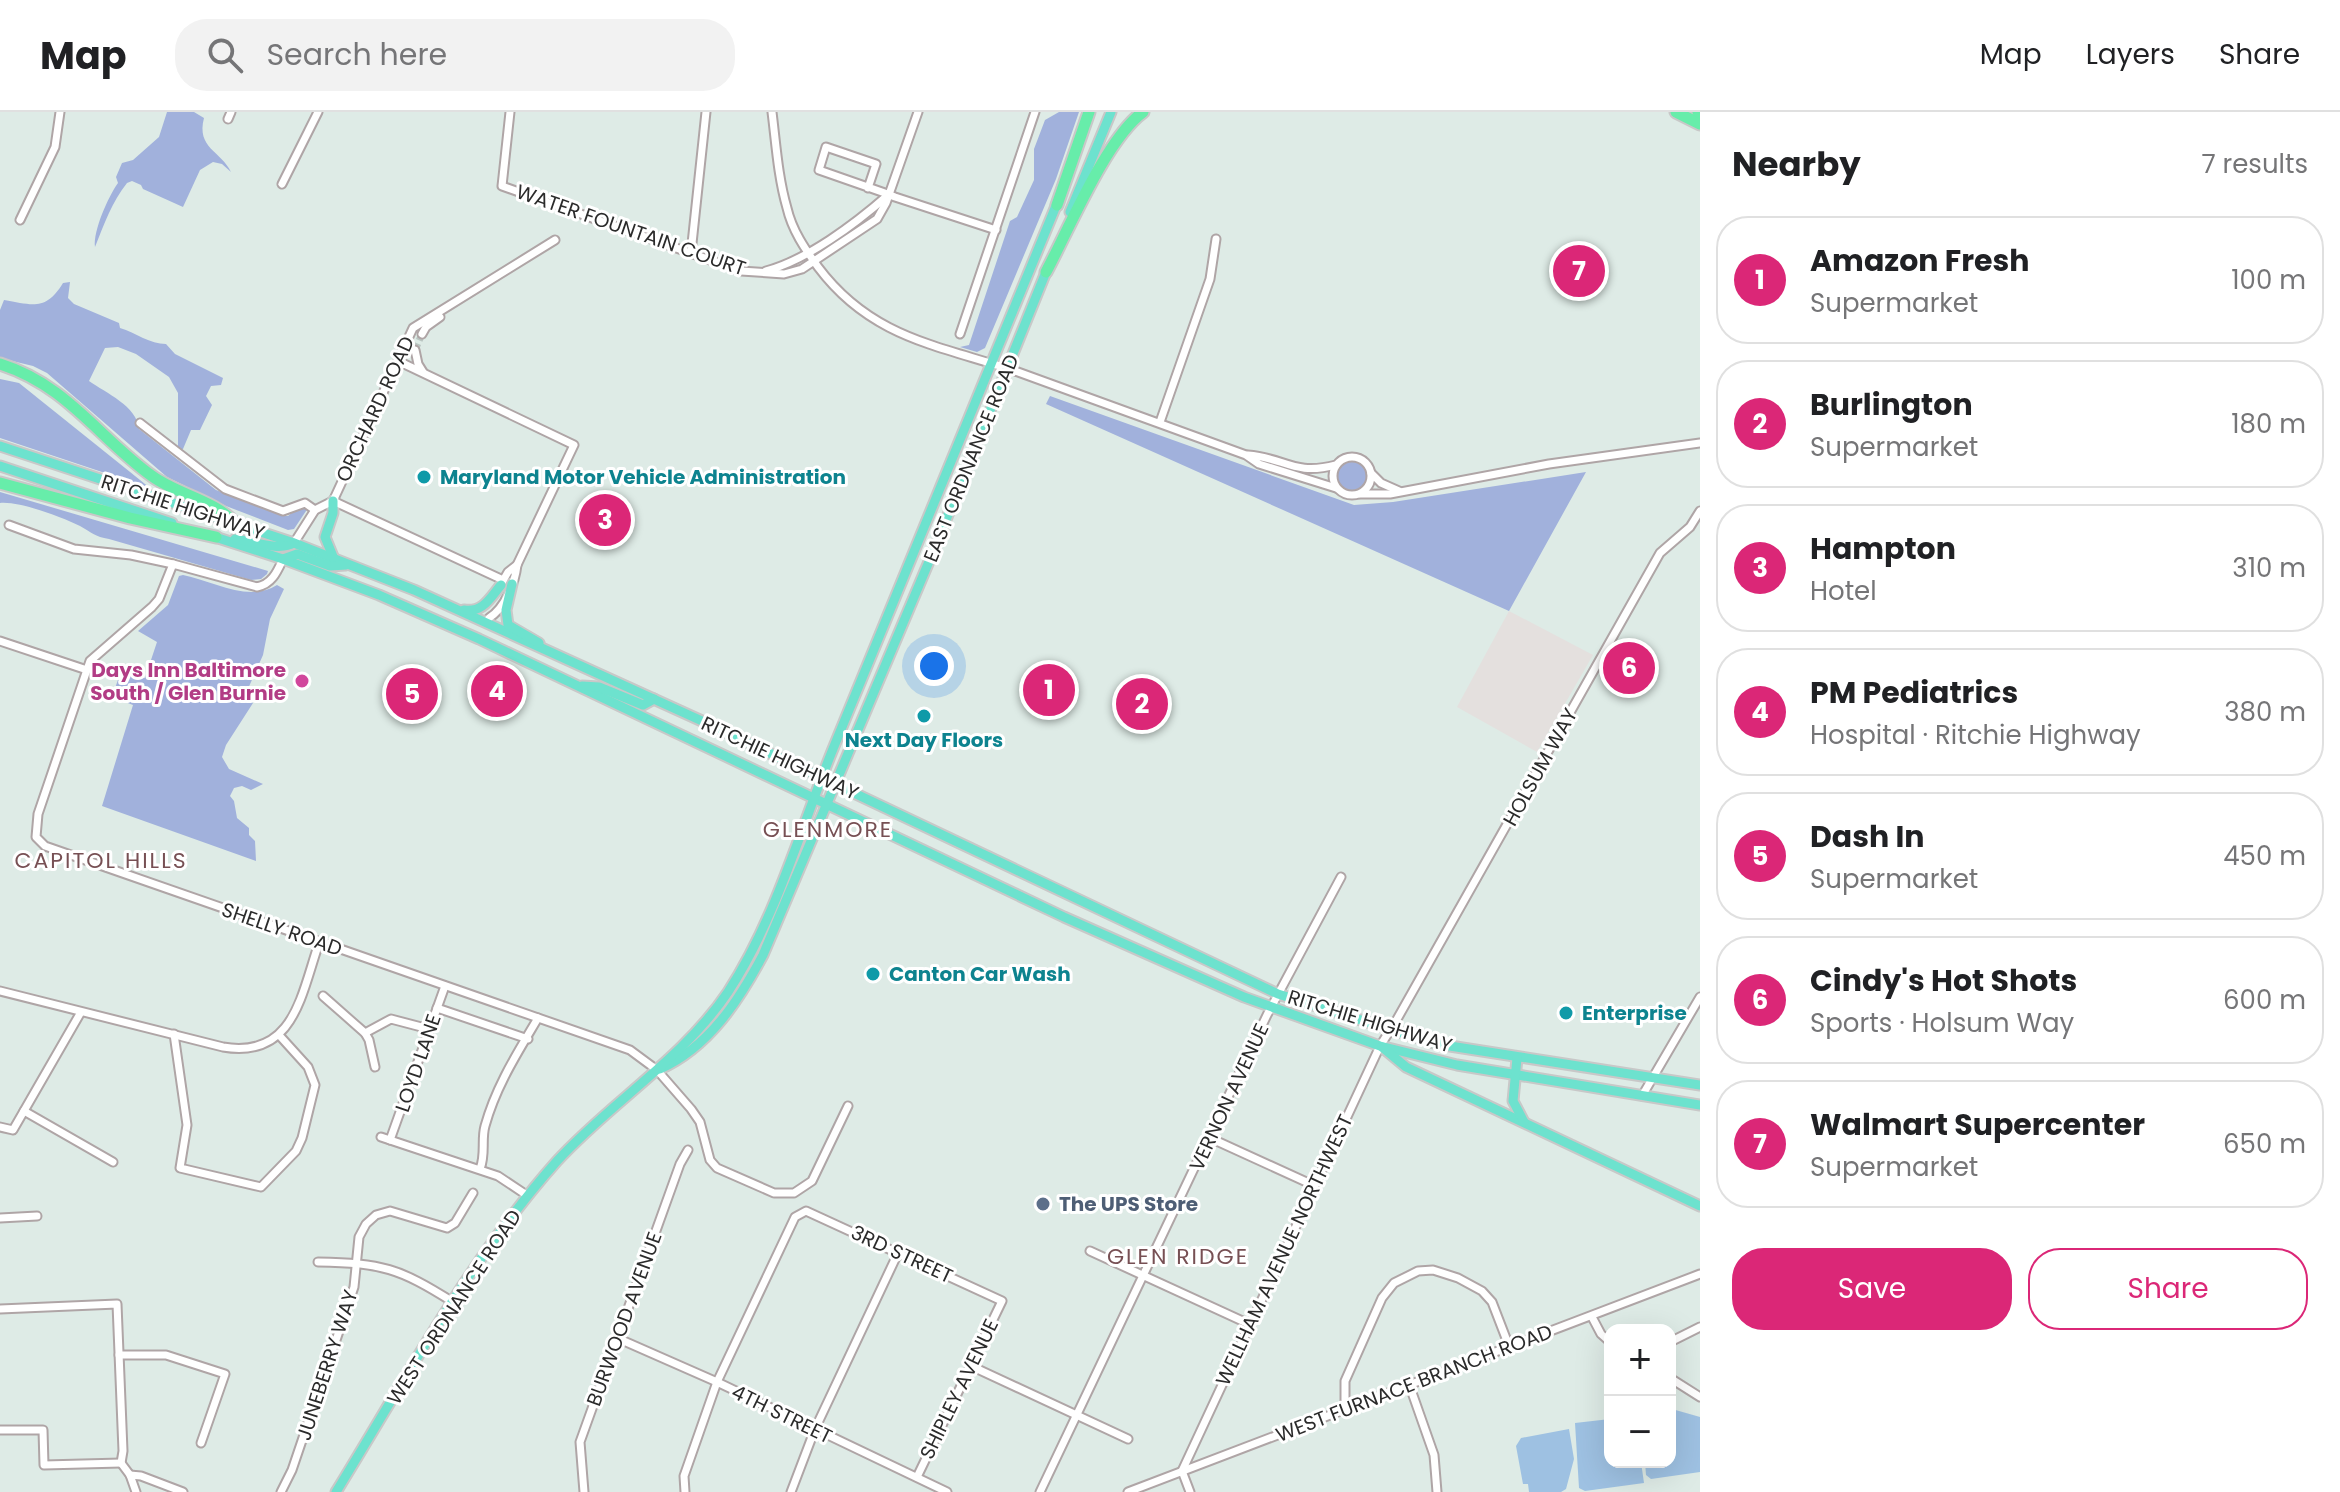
<!DOCTYPE html>
<meta charset="utf-8">
<style>
body{margin:0;font-family:Poppins,sans-serif;background:#f2f2f2;color:#202124}
.controls{position:absolute;right:24px;bottom:24px;display:grid;overflow:hidden;border-radius:16px;box-shadow:0 8px 32px #0002}
.controls button{width:72px;height:72px;display:grid;place-items:center;padding:0;border:0;border-bottom:2px solid #e0e0e0;background:#fff;color:#202124;font:40px sans-serif}
.you{position:absolute;left:934px;top:554px;width:28px;height:28px;margin:-20px;border:6px solid #fff;border-radius:50%;background:#1a73e8;box-shadow:0 0 0 12px #1a73e833}
.badge{display:grid;place-items:center;width:52px;height:52px;border-radius:50%;background:#db2777;color:#fff;font-size:26px;font-weight:700}
.pin{position:absolute;translate:-50% -50%;border:4px solid #fff;box-shadow:0 2px 8px #0006}
.list{margin:0;padding:0;list-style:none}
h2{display:flex;justify-content:space-between;align-items:center;height:104px;margin:0;padding:0 32px;font-size:34px}
h2 small{font-size:26px;font-weight:400;color:#757577}
.list li{display:grid;grid-template-columns:52px 1fr auto;gap:24px;align-items:center;box-sizing:border-box;height:128px;margin:0 16px 16px;padding:0 16px;border:2px solid #e0e0e0;border-radius:32px}
.list b{display:block;font-size:30px;white-space:nowrap}
.list p{margin:0;font-size:26px;white-space:nowrap;color:#757577}
.list em{font-size:26px;font-style:normal;color:#757577}
.actions{display:flex;gap:16px;padding:24px 32px}
.actions a{flex:1;padding:18px 0;border:2px solid #db2777;border-radius:32px;text-align:center;font-size:28px;color:#db2777}
.actions .main{background:#db2777;color:#fff}
.icon{flex:none;width:44px;height:44px;fill:none;stroke:currentColor;stroke-width:2;stroke-linecap:round;stroke-linejoin:round}
.map{position:relative;flex:none;width:1700px;height:1380px;overflow:hidden}
header{display:flex;align-items:center;gap:48px;box-sizing:border-box;height:112px;padding:0 40px;background:#fff;border-bottom:2px solid #e0e0e0}
header strong{font-size:38px}
nav{display:flex;gap:44px;margin-inline-start:auto;font-size:28px}
.search{width:560px;height:72px;background:#f2f2f2;display:flex;align-items:center;gap:20px;box-sizing:border-box;padding:0 28px;border-radius:32px;color:#757577;font-size:30px}
main{display:flex}
aside{flex:1;background:#fff}
.map>svg:first-child{display:block}
.industrial{fill:#e4e0de}
.green{fill:#a1b1dc}
.pitch{fill:#9ec1e2}
.lines{fill:none;stroke-linecap:round;stroke-linejoin:round}
.minor-tunnel{stroke:#bac5c1;stroke-width:7;stroke-dasharray:7 3.5;stroke-linecap:butt}
.minor-casing{stroke:#afa5a6;stroke-width:11}
.major-casing{stroke:#c8c8c8;stroke-width:13}
.highway-casing{stroke:#c8c8c8;stroke-width:15}
.minor{stroke:#fff;stroke-width:7}
.major{stroke:#6de2ce;stroke-width:9}
.highway{stroke:#67edaa;stroke-width:11}
.culture-dot{fill:#0f9aa8;stroke:#fff;stroke-width:3}
.hotel-dot{fill:#d1479c;stroke:#fff;stroke-width:3}
.service-dot{fill:#5c6f8a;stroke:#fff;stroke-width:3}
.labels{text-anchor:middle;stroke-width:6;stroke-linejoin:round;paint-order:stroke}
.street-label{font-size:20px;fill:#2b2b2b;stroke:#fff}
.culture-label{font-size:20px;font-weight:bold;fill:#0d838f;stroke:#fff;text-anchor:start}
.hotel-label{font-size:20px;font-weight:bold;fill:#b23c85;stroke:#fff;text-anchor:end}
.service-label{font-size:20px;font-weight:bold;fill:#4e5e75;stroke:#fff;text-anchor:start}
.neighbourhood-label{font-size:22px;letter-spacing:2px;fill:#775054;stroke:#fff}
</style>
<header>
<strong>Map</strong>
<div class="search"><svg class="icon" aria-label="search" viewBox="0 0 24 24"><circle cx="10" cy="10" r="6"/><path d="M15 15l6 6"/></svg>Search here</div>
<nav><a>Map</a><a>Layers</a><a>Share</a></nav>
</header>
<main>
<div class="map">
<svg width="1700" height="1380" viewBox="0 0 1700 1380">
<rect width="100%" height="100%" fill="#deebe6"/>
<polygon class="industrial" points="1509,499 1593,543 1537,640 1457,595"/>
<g class="green">
<path d="M167 0H194L204 6C196 36 221 39 231 60L222 52 213 50 200 58 183 95 143 77 141 73 132 69 127 71C112 90 104 112 95 135 93 119 108 85 118 71L116 65 122 51 133 48 159 25Z"/>
<polygon points="1059,0 1079,0 1056,67 985,236 977,240 960,235 969,233 1010,109 1017,105 1034,68 1034,37 1045,8"/>
<path d="M70 170 68 186 74 192 119 211 120 216C136 221 150 232 166 232L175 242 223 266 221 273 211 274 206 284 212 293 200 318H191L183 337 178 338V281L169 265 136 242 118 235 105 236 89 269C106 281 137 294 139 317L216 378 284 404H288L300 394 308 396 294 417 288 418 226 394 167 365 47 261 33 254 0 246V198L4 188C33 193 46 199 63 171Z"/>
<polygon points="0,267 19,271 150,376 0,326"/>
<polygon points="1050,284 1354,393 1393,390 1586,360 1509,499 1046,292"/>
<circle cx="1352" cy="364" r="15"/>
<path d="M0 380 268 459 267 462 261 467 251 468 109 427C95 425 91 420 80 414 62 405 19 389 0 391Z"/>
<path d="M183 463C213 469 249 491 277 473L284 477 270 507 263 543 247 579 246 587 253 591 226 633 222 645 229 657 263 672 251 678 242 674 234 676 230 684 234 689 237 706 249 716V723L255 729 256 749 102 694 133 593 112 585 121 559 145 566 157 530 138 519 168 493 179 464Z"/>
</g>
<g class="pitch">
<polygon points="1672,1297 1700,1305 1700,1360 1651,1367 1646,1363 1645,1350 1670,1350 1670,1298"/>
<polygon points="1610,1307 1610,1350 1641,1350 1644,1371 1585,1379 1579,1376 1575,1311"/>
<polygon points="1569,1317 1574,1347 1566,1377 1561,1380 1529,1380 1528,1372 1523,1372 1516,1334 1521,1326"/>
</g>
<g class="lines">
<polyline class="minor-tunnel" points="415,238 422,222"/>
<defs>
<g id="minor">
<polyline points="510,0 502,74 741,159 784,162 802,157 877,107 886,91 918,0"/>
<path d="M772 0C776 32 778 65 787 96 792 118 805 137 818 155 872 227 939 233 1018 260 1094 287 1170 316 1246 343L1259 352 1336 376"/>
<polyline points="228,7 231,0"/>
<polyline points="282,72 318,0"/>
<polyline points="868,76 876,52 826,35 819,58 882,80 895,85 996,118"/>
<polyline points="20,108 55,35 60,0"/>
<polyline points="691,141 706,0"/>
<path d="M766 159C807 148 855 112 887 84"/>
<polyline points="422,222 426,215 440,205"/>
<polyline points="960,222 1035,0"/>
<polyline points="415,238 418,252 423,260"/>
<path d="M398 249 574 333 517 453C515 471 505 496 489 506"/>
<polyline points="1160,310 1210,167 1216,127"/>
<polyline points="140,311 225,377 283,399 305,391 315,398"/>
<path d="M1248 343C1286 346 1293 364 1336 353"/>
<circle cx="1352" cy="364" r="19"/>
<polyline points="1371,361 1381,371 1399,379"/>
<polyline points="1360,382 1390,382 1549,352 1700,331"/>
<polyline points="333,389 503,468"/>
<polyline points="9,413 74,437 131,443 173,452"/>
<polyline points="294,431 315,398 333,389 413,216 555,128"/>
<path d="M283 447C277 460 272 472 257 475L173 452 159 487 152 495 90 549 38 702 36 725 45 734 630 938 657 958 691 997 700 1010 710 1048 717 1056 774 1081H794L812 1069 848 994"/>
<polyline points="501,472 508,460 517,453"/>
<polyline points="0,529 87,558"/>
<path d="M0 879 223 935C294 947 301 883 319 831"/>
<polyline points="323,884 365,921 369,928 375,955"/>
<polyline points="437,896 528,927"/>
<polyline points="365,921 391,907 429,917"/>
<polyline points="174,922 187,1013 180,1056 261,1075 296,1039 302,1026 315,973 308,955 279,923"/>
<polyline points="1642,984 1700,885"/>
<polyline points="24,999 113,1050"/>
<polyline points="0,1015 13,1018 81,900"/>
<polyline points="381,1025 498,1064 528,1084"/>
<polyline points="1210,1026 1313,1073"/>
<polyline points="390,1028 445,874"/>
<path d="M480 1057C486 1042 481 1028 485 1014 496 974 518 940 538 906"/>
<polyline points="0,1106 37,1104"/>
<polyline points="1090,1139 1249,1212"/>
<path d="M318 1150C382 1151 399 1156 453 1190"/>
<polyline points="0,1197 117,1192 123,1339 121,1351"/>
<polyline points="1592,1205 1601,1222 1610,1230"/>
<polyline points="617,1226 717,1270 947,1380"/>
<polyline points="1670,1230 1700,1215"/>
<polyline points="119,1243 166,1243 225,1262 201,1331"/>
<polyline points="971,1254 1128,1327"/>
<polyline points="1670,1266 1700,1285"/>
<polyline points="1409,1272 1434,1343 1437,1380"/>
<polyline points="1345,1296 1345,1269 1382,1186 1394,1171 1418,1159 1433,1158 1458,1166 1482,1179 1492,1190 1509,1234"/>
<polyline points="0,1318 43,1318 44,1353 121,1351"/>
<polyline points="121,1351 130,1363 136,1380"/>
<polyline points="130,1363 141,1364 183,1380"/>
<polyline points="281,1380 292,1358 354,1175 359,1125 366,1112 376,1103 390,1099 447,1116 455,1111 473,1081"/>
<polyline points="584,1380 580,1330 680,1052 688,1038"/>
<polyline points="685,1380 684,1364 717,1270 795,1105 806,1099 1002,1189 917,1365"/>
<polyline points="791,1380 815,1317 898,1141"/>
<polyline points="1040,1380 1267,903 1341,765"/>
<polyline points="1128,1380 1700,1162"/>
<polyline points="1190,1380 1182,1359 1380,934 1396,909 1660,441 1690,415 1700,399"/>
</g>
<g id="major">
<polyline points="1070,100 1111,0"/>
<polyline points="0,334 294,431 414,478 702,609 1278,882 1437,932 1700,973"/>
<polyline points="0,354 172,411"/>
<polyline points="333,389 333,401 325,425 334,447"/>
<polyline points="212,424 283,447 379,483 479,527 1064,805 1244,885 1380,934 1457,953 1700,993"/>
<path d="M235 427C253 429 279 440 294 431"/>
<polyline points="283,447 297,442 330,454 346,453"/>
<polyline points="512,472 506,498 508,513 539,531"/>
<path d="M464 498C483 501 490 486 501 473"/>
<polyline points="582,574 599,575 643,593 654,587"/>
<polyline points="1382,935 1406,955 1700,1094"/>
<polyline points="1517,946 1513,989 1524,1010"/>
<path d="M660 957C709 935 739 888 763 843L933 440 1048 155"/>
<path d="M336 1380C405 1268 469 1148 557 1049 611 990 683 947 728 880 777 805 801 714 835 632 910 451 984 270 1058 89"/>
</g>
<g id="highway">
<polyline points="1676,0 1700,12"/>
<polyline points="1698,0 1700,1"/>
<polyline points="1057,93 1089,0"/>
<path d="M1046 160C1069 117 1106 27 1143 0"/>
<path d="M0 252C67 273 98 325 152 364 178 383 214 388 236 412"/>
<polyline points="0,371 130,406 216,425"/>
</g>
</defs>
<use href="#minor" class="minor-casing"/>
<use href="#major" class="major-casing"/>
<use href="#highway" class="highway-casing"/>
<use href="#minor" class="minor"/>
<use href="#major" class="major"/>
<use href="#highway" class="highway"/>
</g>
<g class="culture-dot">
<circle cx="424" cy="365" r="8"/>
<circle cx="924" cy="604" r="8"/>
<circle cx="873" cy="862" r="8"/>
<circle cx="1566" cy="901" r="8"/>
</g>
<circle class="hotel-dot" cx="302" cy="569" r="8"/>
<circle class="service-dot" cx="1043" cy="1092" r="8"/>
<g class="labels">
<g class="street-label">
<text transform="translate(631 118) rotate(19)" y="7">WATER FOUNTAIN COURT</text>
<text transform="translate(375 297) rotate(-65)" y="7">ORCHARD ROAD</text>
<text transform="translate(971 346) rotate(-68)" y="7">EAST ORDNANCE ROAD</text>
<text transform="translate(183 395) rotate(18)" y="7">RITCHIE HIGHWAY</text>
<text transform="translate(780 646) rotate(25)" y="7">RITCHIE HIGHWAY</text>
<text transform="translate(1540 655) rotate(-61)" y="7">HOLSUM WAY</text>
<text transform="translate(282 817) rotate(19)" y="7">SHELLY ROAD</text>
<text transform="translate(1370 909) rotate(17)" y="7">RITCHIE HIGHWAY</text>
<text transform="translate(418 951) rotate(-71)" y="7">LOYD LANE</text>
<text transform="translate(1229 985) rotate(-65)" y="7">VERNON AVENUE</text>
<text transform="translate(1284 1138) rotate(-65)" y="7">WELLHAM AVENUE NORTHWEST</text>
<text transform="translate(902 1142) rotate(25)" y="7">3RD STREET</text>
<text transform="translate(454 1195) rotate(-57)" y="7">WEST ORDNANCE ROAD</text>
<text transform="translate(624 1207) rotate(-70)" y="7">BURWOOD AVENUE</text>
<text transform="translate(327 1253) rotate(-72)" y="7">JUNEBERRY WAY</text>
<text transform="translate(1414 1271) rotate(-21)" y="7">WEST FURNACE BRANCH ROAD</text>
<text transform="translate(959 1277) rotate(-64)" y="7">SHIPLEY AVENUE</text>
<text transform="translate(782 1302) rotate(26)" y="7">4TH STREET</text>
</g>
<g class="culture-label">
<text x="440" y="372">Maryland Motor Vehicle Administration</text>
<text x="924" y="635" text-anchor="middle">Next Day Floors</text>
<text x="889" y="869">Canton Car Wash</text>
<text x="1582" y="908">Enterprise</text>
</g>
<g class="hotel-label">
<text x="286" y="565">Days Inn Baltimore<tspan x="286" dy="23">South / Glen Burnie</tspan></text>
</g>
<g class="service-label">
<text x="1059" y="1099">The UPS Store</text>
</g>
<g class="neighbourhood-label">
<text x="828" y="725">GLENMORE</text>
<text x="101" y="756">CAPITOL HILLS</text>
<text x="1178" y="1152">GLEN RIDGE</text>
</g>
</g>
</svg>
<div class="controls">
<button>+</button>
<button>−</button>
</div>
<div class="you"></div>
<div class="pin badge" style="left:1049px;top:578px">1</div>
<div class="pin badge" style="left:1142px;top:592px">2</div>
<div class="pin badge" style="left:605px;top:408px">3</div>
<div class="pin badge" style="left:497px;top:579px">4</div>
<div class="pin badge" style="left:412px;top:582px">5</div>
<div class="pin badge" style="left:1629px;top:556px">6</div>
<div class="pin badge" style="left:1579px;top:159px">7</div>
</div>
<aside>
<h2>Nearby<small>7 results</small></h2>
<ul class="list">
<li><span class="badge">1</span><div><b>Amazon Fresh</b><p>Supermarket</p></div><em>100 m</em></li>
<li><span class="badge">2</span><div><b>Burlington</b><p>Supermarket</p></div><em>180 m</em></li>
<li><span class="badge">3</span><div><b>Hampton</b><p>Hotel</p></div><em>310 m</em></li>
<li><span class="badge">4</span><div><b>PM Pediatrics</b><p>Hospital · Ritchie Highway</p></div><em>380 m</em></li>
<li><span class="badge">5</span><div><b>Dash In</b><p>Supermarket</p></div><em>450 m</em></li>
<li><span class="badge">6</span><div><b>Cindy's Hot Shots</b><p>Sports · Holsum Way</p></div><em>600 m</em></li>
<li><span class="badge">7</span><div><b>Walmart Supercenter</b><p>Supermarket</p></div><em>650 m</em></li>
</ul>
<div class="actions"><a class="main">Save</a><a>Share</a></div>
</aside>
</main>
